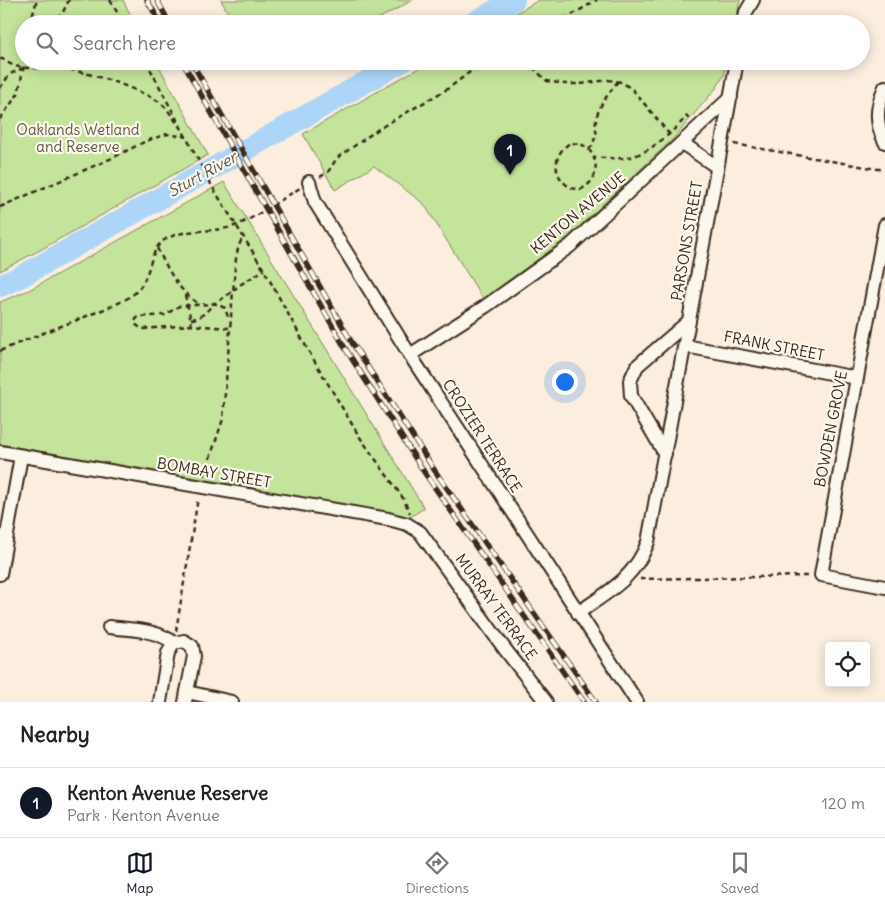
<!DOCTYPE html>
<meta charset="utf-8">
<style>
body{margin:0;font-family:Delius,sans-serif;background:#f6f6f6;color:#222}
.controls{position:absolute;right:15px;bottom:15px;display:grid;overflow:hidden;border-radius:5px;box-shadow:0 2px 12px #0003}
.controls button{width:45px;height:45px;display:grid;place-items:center;padding:0;border:0;border-bottom:1px solid #e0e0e0;background:#fff;color:#222;font:25px sans-serif}
.you{position:absolute;left:564px;top:381px;width:18px;height:18px;margin:-12px;border:4px solid #fff;border-radius:50%;background:#1a73e8;box-shadow:0 0 0 8px #1a73e833}
.badge{display:grid;place-items:center;width:32px;height:32px;border-radius:50%;background:#111827;color:#fff;font-size:16px;font-weight:700}
.pin{position:absolute;translate:-50% -41px;filter:drop-shadow(0 1px 2px #0008)}
.pin::after{content:'';position:absolute;top:26px;width:18px;height:15px;background:inherit;clip-path:polygon(0 0,100% 0,50% 100%)}
.list{margin:0;padding:0;list-style:none}
h2{display:flex;justify-content:space-between;align-items:center;height:65px;margin:0;padding:0 20px;font-size:21px}
h2 small{font-size:16px;font-weight:400;color:#767676}
.list li{display:grid;grid-template-columns:32px 1fr auto;gap:15px;align-items:center;box-sizing:border-box;height:70px;padding:0 20px;border-top:1px solid #e0e0e0}
.list b{display:block;font-size:19px;white-space:nowrap}
.list p{margin:0;font-size:16px;white-space:nowrap;color:#767676}
.list em{font-size:16px;font-style:normal;color:#767676}
.icon{flex:none;width:28px;height:28px;fill:none;stroke:currentColor;stroke-width:2;stroke-linecap:round;stroke-linejoin:round}
.map{position:relative;flex:none;width:885px;height:702px;overflow:hidden}
.search{position:absolute;background:#fff;box-shadow:0 2px 12px #0003;left:15px;right:15px;top:15px;height:55px;display:flex;align-items:center;gap:12px;box-sizing:border-box;padding:0 18px;border-radius:28px;color:#767676;font-size:19px}
.sheet{height:135px;background:#fff}
nav{display:flex;justify-content:space-around;align-items:center;box-sizing:border-box;height:70px;border-top:1px solid #e0e0e0;background:#fff;font-size:14px;color:#767676}
nav a{display:grid;justify-items:center;gap:2px}
nav .on{color:#111827}
.map>svg:first-child{display:block}
.park{fill:#c4e39b;stroke:#80865c}
.lines{fill:none;stroke-linecap:round;stroke-linejoin:round}
.river{stroke:#acd5f7;stroke-width:22}
.minor-casing{stroke:#3b2a1e;stroke-width:16}
.path{stroke:#3b2a1e;stroke-width:2.5;stroke-dasharray:5 4;stroke-linecap:butt}
.minor{stroke:#fbf7ec;stroke-width:12}
.rail-casing{stroke:#3b2a1e;stroke-width:5.5}
.rail{stroke:#fbf7ec;stroke-width:4;stroke-dasharray:11;stroke-linecap:butt}
.labels{text-anchor:middle;stroke-width:4.5;stroke-linejoin:round;paint-order:stroke}
.park-label{font-size:15px;fill:#5d583d;stroke:#fbf7ec}
.street-label{font-size:15px;fill:#3b2a1e;stroke:#fbf7ec}
.water-label{font-size:16px;font-style:italic;fill:#575554;stroke:#fbf7ec}
</style>
<div class="map">
<svg width="885" height="702" viewBox="0 0 885 702">
<rect width="100%" height="100%" fill="#fbeedf"/>
<filter id="ink" filterUnits="userSpaceOnUse"><feTurbulence type="fractalNoise" baseFrequency=".02" numOctaves="2"/><feDisplacementMap in="SourceGraphic" scale="10" xChannelSelector="R" yChannelSelector="G"/><feConvolveMatrix kernelMatrix="1 2 1 2 8 2 1 2 1" color-interpolation-filters="sRGB"/></filter>
<g filter="url(#ink)">
<g class="park">
<polygon points="0,0 123,0 135,24 24,24 24,61 156,61 208,155 40,250 0,271"/>
<polygon points="221,0 413,0 369,24 234,24"/>
<polygon points="539,0 740,0 735,24 497,24"/>
<polygon points="431,61 727,61 724,75 717,87 674,138 566,239 483,299 424,204 374,166 335,190 303,134"/>
<polygon points="224,182 424,508 409,518 0,444 0,302 29,290"/>
</g>
<g class="lines">
<g class="river">
<polyline points="471,24 514,0"/>
<polyline points="0,286 20,277 403,61"/>
</g>
<defs>
<g id="minor">
<polyline points="744,24 746,12 753,0"/>
<path d="M885 87C876 107 875 123 885 142"/>
<polyline points="682,143 717,167"/>
<polyline points="309,182 315,202 410,355 637,702"/>
<polyline points="885,225 821,575 885,587"/>
<polyline points="685,346 857,378"/>
<polyline points="410,355 486,306 570,246 731,97"/>
<polyline points="0,452 388,519 407,524 420,532 504,648 546,702"/>
<polyline points="665,454 631,396 630,381 637,366 689,321"/>
<polyline points="0,574 21,456"/>
<path d="M578 613C609 591 634 579 648 542L737 61"/>
<path d="M109 627C131 630 156 629 174 643"/>
<polyline points="187,692 232,702"/>
<polyline points="160,702 168,653 174,643 184,641 192,646 194,656 185,702"/>
</g>
</defs>
<use href="#minor" class="minor-casing"/>
<g class="path">
<polyline points="110,0 124,24"/>
<polyline points="30,24 37,0"/>
<polyline points="50,24 62,14 69,0"/>
<polyline points="556,24 597,0"/>
<path d="M0 59H3C19 73 39 66 58 68 80 69 148 91 163 105 170 112 176 122 182 130"/>
<polyline points="146,61 213,188 264,270 308,350 359,436 403,498 410,513"/>
<polyline points="526,61 547,81 565,84 580,84 608,80 622,82 633,90 670,135"/>
<path d="M618 81C606 98 591 113 597 135L594 140V144L589 149 581 144 570 143C554 153 551 174 568 186 571 188 576 189 580 190 593 183 599 173 594 158 606 157 619 160 630 157 651 152 673 132 687 116L689 120"/>
<polyline points="0,88 10,74 24,68"/>
<polyline points="0,119 18,94 25,61"/>
<polyline points="734,144 877,169 885,169"/>
<polyline points="589,149 594,158"/>
<polyline points="320,177 328,172 337,158 380,128 449,88 475,68 488,61"/>
<polyline points="0,207 110,159 146,141 167,134 187,137"/>
<path d="M157 248C168 269 178 291 199 304"/>
<polyline points="185,295 190,316 191,325"/>
<path d="M191 319C202 318 207 311 214 303L225 308 229 320"/>
<path d="M229 328 191 325 142 329 135 324 136 319 139 317 165 315 179 306 210 304 216 303 233 291C235 277 234 247 244 237"/>
<path d="M0 351C27 339 54 329 82 318 98 311 116 306 131 296 154 280 146 250 166 239 188 227 215 234 237 225 258 216 280 200 300 188"/>
<polyline points="204,476 223,419 233,291 238,286 264,270"/>
<polyline points="640,579 809,576"/>
<polyline points="176,631 198,498"/>
</g>
<use href="#minor" class="minor"/>
<defs>
<g id="rail">
<polyline points="147,0 161,24"/>
<polyline points="157,0 170,24"/>
<polyline points="182,61 345,348 426,475 584,702"/>
<polyline points="191,61 351,341 435,471 596,702"/>
</g>
</defs>
<use href="#rail" class="rail-casing"/>
<use href="#rail" class="rail"/>
</g>
</g>
<g class="labels">
<g class="park-label">
<text x="78" y="135">Oaklands Wetland<tspan x="78" dy="17">and Reserve</tspan></text>
</g>
<g class="street-label">
<text transform="translate(578 213) rotate(-40)" y="5">KENTON AVENUE</text>
<text transform="translate(687 241) rotate(-80)" y="5">PARSONS STREET</text>
<text transform="translate(774 346) rotate(11)" y="5">FRANK STREET</text>
<text transform="translate(831 429) rotate(-79)" y="5">BOWDEN GROVE</text>
<text transform="translate(482 436) rotate(57)" y="5">CROZIER TERRACE</text>
<text transform="translate(214 473) rotate(10)" y="5">BOMBAY STREET</text>
<text transform="translate(496 607) rotate(54)" y="5">MURRAY TERRACE</text>
</g>
<g class="water-label">
<text transform="translate(202 174) rotate(-29)" y="6">Sturt River</text>
</g>
</g>
</svg>
<div class="controls">
<button><svg class="icon" aria-label="locate" viewBox="0 0 24 24"><circle cx="12" cy="12" r="6"/><path d="M12 2v4M12 18v4M2 12h4M18 12h4"/></svg></button>
</div>
<div class="you"></div>
<div class="pin badge" style="left:510px;top:175px">1</div>
<div class="search"><svg class="icon" aria-label="search" viewBox="0 0 24 24"><circle cx="10" cy="10" r="6"/><path d="M15 15l6 6"/></svg>Search here</div>
</div>
<section class="sheet">
<h2>Nearby<small></small></h2>
<ul class="list">
<li><span class="badge">1</span><div><b>Kenton Avenue Reserve</b><p>Park · Kenton Avenue</p></div><em>120 m</em></li>
</ul>
</section>
<nav>
<a class="on"><svg class="icon" aria-label="map" viewBox="0 0 24 24"><path d="M3 6l6-2 6 2 6-2v14l-6 2-6-2-6 2zM9 4v14M15 6v14"/></svg>Map</a>
<a><svg class="icon" aria-label="directions" viewBox="0 0 24 24"><path d="M12 3l9 9-9 9-9-9zM9 14v-3h6M13 9l2 2-2 2"/></svg>Directions</a>
<a><svg class="icon" aria-label="saved" viewBox="0 0 24 24"><path d="M7 4h10v16l-5-4-5 4z"/></svg>Saved</a>
</nav>
